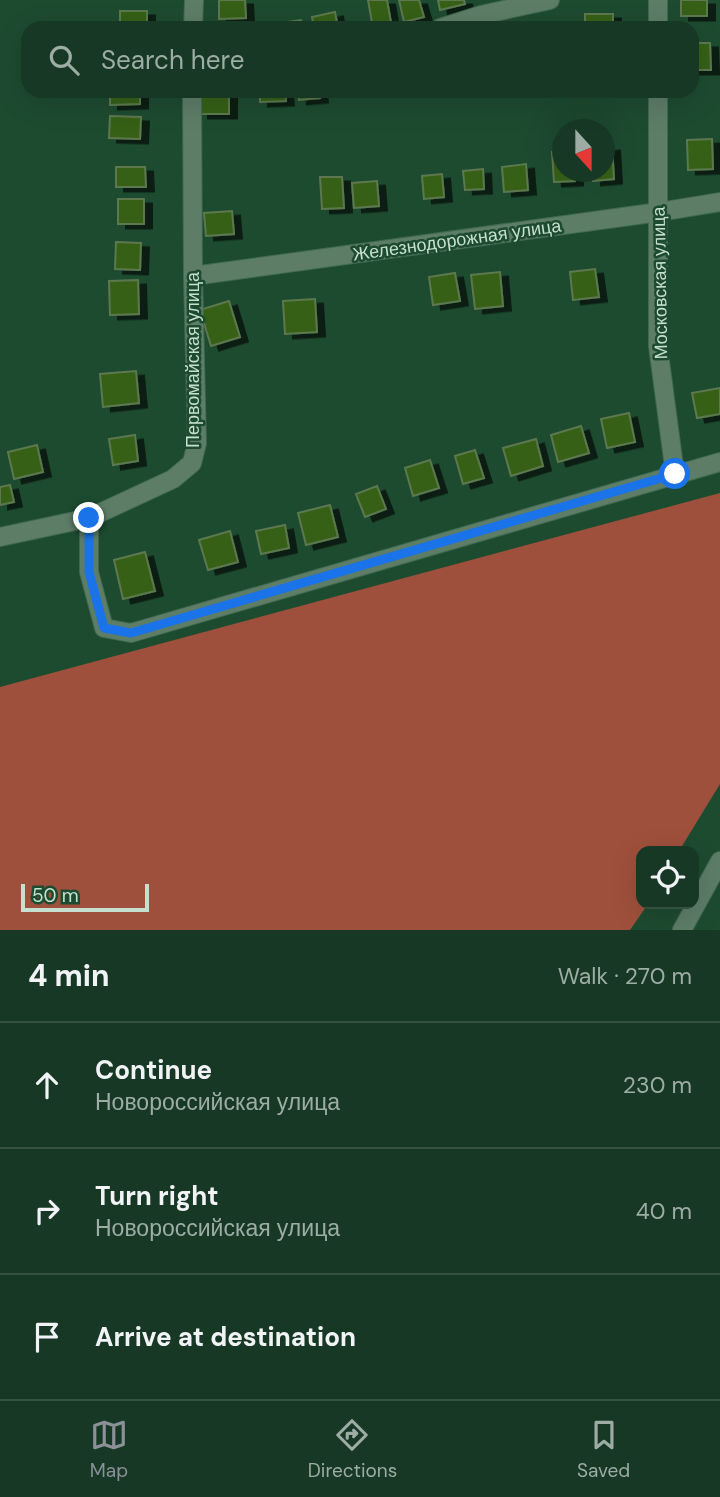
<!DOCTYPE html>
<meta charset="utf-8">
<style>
body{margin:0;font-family:"DM Sans",sans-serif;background:#234331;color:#f1f3f6}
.controls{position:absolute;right:21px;bottom:21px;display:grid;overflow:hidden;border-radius:14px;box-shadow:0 7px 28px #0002}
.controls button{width:63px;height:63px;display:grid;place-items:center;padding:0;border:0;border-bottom:2px solid #355241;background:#163824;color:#f1f3f6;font:35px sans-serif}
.compass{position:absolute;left:552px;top:119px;width:63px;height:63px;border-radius:50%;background:#163824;box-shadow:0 7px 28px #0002;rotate:159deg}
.scale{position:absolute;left:21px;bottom:18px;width:128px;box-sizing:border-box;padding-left:7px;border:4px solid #c7dfce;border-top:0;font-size:19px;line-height:24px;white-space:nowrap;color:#c7dfce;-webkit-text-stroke:5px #1d4b30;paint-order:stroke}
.stop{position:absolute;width:21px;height:21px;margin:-16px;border:5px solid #1a73e8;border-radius:50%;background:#fff}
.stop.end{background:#1a73e8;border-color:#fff;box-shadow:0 2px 7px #0008}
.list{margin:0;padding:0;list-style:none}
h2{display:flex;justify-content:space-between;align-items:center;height:91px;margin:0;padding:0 28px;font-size:30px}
h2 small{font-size:23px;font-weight:400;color:#9eaca6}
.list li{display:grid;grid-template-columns:46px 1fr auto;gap:21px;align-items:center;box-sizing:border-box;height:126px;padding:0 28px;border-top:2px solid #355241}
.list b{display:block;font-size:26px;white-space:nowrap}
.list p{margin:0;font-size:23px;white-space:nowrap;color:#9eaca6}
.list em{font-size:23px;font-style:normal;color:#9eaca6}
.icon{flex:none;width:38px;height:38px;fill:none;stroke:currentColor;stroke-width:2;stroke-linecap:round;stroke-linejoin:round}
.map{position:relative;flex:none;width:720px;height:930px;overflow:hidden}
.search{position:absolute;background:#163824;box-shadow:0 7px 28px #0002;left:21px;right:21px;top:21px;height:77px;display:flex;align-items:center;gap:18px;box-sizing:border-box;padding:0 24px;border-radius:21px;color:#9eaca6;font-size:26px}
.sheet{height:469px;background:#163824}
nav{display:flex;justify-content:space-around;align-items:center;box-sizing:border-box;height:98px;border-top:2px solid #355241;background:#163824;font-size:19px;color:#9eaca6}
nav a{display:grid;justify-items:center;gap:4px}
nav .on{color:#8c9099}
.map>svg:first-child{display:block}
.green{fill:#9f503c}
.building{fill:#356017;stroke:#5d784f;stroke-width:2;filter:url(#shadow)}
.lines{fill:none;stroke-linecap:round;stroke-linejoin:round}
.minor-casing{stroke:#3f6950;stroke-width:20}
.minor{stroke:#5d7d67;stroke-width:18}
.route{stroke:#1a73e8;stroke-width:9}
.labels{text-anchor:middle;stroke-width:5;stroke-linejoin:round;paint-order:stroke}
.street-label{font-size:18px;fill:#c7dfce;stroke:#1d4b30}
</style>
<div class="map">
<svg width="720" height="930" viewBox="0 0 720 930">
<defs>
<filter id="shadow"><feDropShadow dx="8" dy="4.5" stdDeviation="0" flood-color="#0009"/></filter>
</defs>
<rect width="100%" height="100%" fill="#1d4b30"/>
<polygon class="green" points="720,493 720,784 679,851 641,851 641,904 648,904 630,930 0,930 0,687"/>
<g class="building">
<polygon points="219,0 245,0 246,18 219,19"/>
<polygon points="368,0 387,0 392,28 373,28"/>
<polygon points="399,0 419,0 424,17 404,22"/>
<polygon points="438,0 464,0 465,4 440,10"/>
<rect x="681" y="0" width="26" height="16"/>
<rect x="120" y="11" width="27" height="17"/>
<polygon points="335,12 338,28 314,28 312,17"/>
<rect x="585" y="14" width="28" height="14"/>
<polygon points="301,20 303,28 280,28 279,23"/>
<polygon points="692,43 710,43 711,70 692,70"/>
<polygon points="110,91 140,91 140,104 110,105"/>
<rect x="200" y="91" width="29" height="23"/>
<polygon points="260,91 285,91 286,101 260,102"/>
<polygon points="298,91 319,91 320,98 299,100"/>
<polygon points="110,116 141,117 140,139 109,138"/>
<polygon points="712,139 713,169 688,170 687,140"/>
<polygon points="612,146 614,179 593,181 593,172 604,172 604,147"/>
<polygon points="552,152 562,152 562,172 575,172 575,181 554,182"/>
<polygon points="526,164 528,190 504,192 502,167"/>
<polygon points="116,167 145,167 146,187 116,187"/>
<polygon points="483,169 484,189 465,190 463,171"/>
<polygon points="442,174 444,197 424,199 422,176"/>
<polygon points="320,177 342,177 344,208 322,209"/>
<polygon points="377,181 379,206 354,208 352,183"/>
<rect x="118" y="199" width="26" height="25"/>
<polygon points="232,211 234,234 206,236 204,213"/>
<polygon points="116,242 141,243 140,270 115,269"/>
<polygon points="595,269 599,297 573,300 570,272"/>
<polygon points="500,272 503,306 475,309 471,275"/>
<polygon points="455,273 460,301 433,305 429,277"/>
<polygon points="138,280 139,314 110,315 109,281"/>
<polygon points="315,299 317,332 285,334 283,301"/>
<polygon points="229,301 240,337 211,346 200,310"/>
<polygon points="136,371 139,403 103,407 100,374"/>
<polygon points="720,388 720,414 697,418 692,393"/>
<polygon points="629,413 635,442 607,448 601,419"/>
<polygon points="581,426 589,453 558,462 551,435"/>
<polygon points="135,435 138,461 113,465 109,439"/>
<polygon points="536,439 543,466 511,476 503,448"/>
<polygon points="37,445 43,472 14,479 8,452"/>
<polygon points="475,450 484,478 463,484 455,456"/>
<polygon points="430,460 439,488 413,496 405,468"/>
<polygon points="10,485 14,502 0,505 0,487"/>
<polygon points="377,486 386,509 365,517 356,494"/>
<polygon points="330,505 338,537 306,545 298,513"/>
<polygon points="285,525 289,548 261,554 256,531"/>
<polygon points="230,531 238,562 208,570 199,540"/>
<polygon points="145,552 155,591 123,599 114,560"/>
</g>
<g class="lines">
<defs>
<g id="minor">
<polyline points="658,0 658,28"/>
<polyline points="193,28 194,0"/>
<polyline points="440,28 481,15 550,0"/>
<polyline points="658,91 658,346 675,474"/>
<polyline points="193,276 659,212 720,202"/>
<polyline points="89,518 89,572 104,628 131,633 720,462"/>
<polyline points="0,537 89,518 173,479 192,463 197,443 193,276 192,91"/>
<polyline points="682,930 720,861"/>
</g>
</defs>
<use href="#minor" class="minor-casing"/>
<use href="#minor" class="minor"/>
</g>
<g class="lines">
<polyline class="route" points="89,518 89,572 104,628 131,633 675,474"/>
</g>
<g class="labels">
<g class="street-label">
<text transform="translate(457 240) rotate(-8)" y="6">Железнодорожная улица</text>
<text transform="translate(660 283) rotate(-91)" y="6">Московская улица</text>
<text transform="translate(193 360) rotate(-90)" y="6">Первомайская улица</text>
</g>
</g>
</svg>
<div class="controls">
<button><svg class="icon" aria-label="locate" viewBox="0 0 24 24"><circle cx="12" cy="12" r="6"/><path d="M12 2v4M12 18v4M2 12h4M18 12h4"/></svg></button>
</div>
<svg class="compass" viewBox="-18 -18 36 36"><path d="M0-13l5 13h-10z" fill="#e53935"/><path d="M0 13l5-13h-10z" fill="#9eaca6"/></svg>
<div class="scale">50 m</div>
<div class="stop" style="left:675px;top:474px"></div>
<div class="stop end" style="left:89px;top:518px"></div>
<div class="search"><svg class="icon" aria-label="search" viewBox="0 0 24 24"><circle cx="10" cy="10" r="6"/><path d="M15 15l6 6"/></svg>Search here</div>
</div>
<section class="sheet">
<h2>4 min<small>Walk · 270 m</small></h2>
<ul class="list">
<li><svg class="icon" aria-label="ahead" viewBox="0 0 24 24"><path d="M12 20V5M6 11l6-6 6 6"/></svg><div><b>Continue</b><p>Новороссийская улица</p></div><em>230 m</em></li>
<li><svg class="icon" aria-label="right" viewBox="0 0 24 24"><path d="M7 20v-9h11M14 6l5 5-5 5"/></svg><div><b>Turn right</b><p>Новороссийская улица</p></div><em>40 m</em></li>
<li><svg class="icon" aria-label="arrive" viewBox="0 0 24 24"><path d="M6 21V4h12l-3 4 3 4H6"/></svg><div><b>Arrive at destination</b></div></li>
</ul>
</section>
<nav>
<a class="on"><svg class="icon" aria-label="map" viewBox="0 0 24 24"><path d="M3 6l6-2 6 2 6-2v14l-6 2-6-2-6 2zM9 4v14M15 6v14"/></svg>Map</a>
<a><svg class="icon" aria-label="directions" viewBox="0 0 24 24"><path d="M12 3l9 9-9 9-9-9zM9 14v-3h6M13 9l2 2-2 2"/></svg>Directions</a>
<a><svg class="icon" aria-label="saved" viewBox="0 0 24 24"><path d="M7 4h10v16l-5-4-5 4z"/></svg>Saved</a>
</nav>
